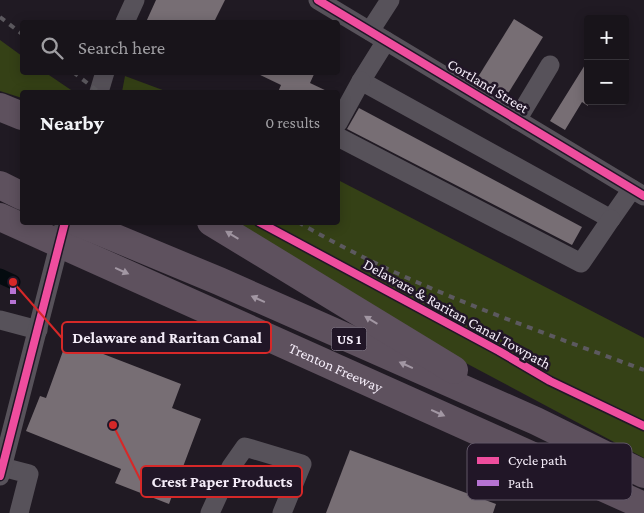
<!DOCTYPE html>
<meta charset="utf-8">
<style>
body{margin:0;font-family:"Crimson Pro",serif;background:#252127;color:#f1f3f6}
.controls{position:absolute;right:15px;top:15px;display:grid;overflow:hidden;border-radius:5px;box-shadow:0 2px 12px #0003}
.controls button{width:45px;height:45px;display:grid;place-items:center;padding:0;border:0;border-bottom:1px solid #363339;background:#18141a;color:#f1f3f6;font:25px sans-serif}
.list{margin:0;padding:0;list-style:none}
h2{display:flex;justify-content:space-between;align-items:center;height:65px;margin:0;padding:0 20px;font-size:21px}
h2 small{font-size:16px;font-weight:400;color:#9f9ea2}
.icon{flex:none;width:28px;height:28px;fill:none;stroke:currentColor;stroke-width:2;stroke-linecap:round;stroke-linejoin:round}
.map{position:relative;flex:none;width:644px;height:513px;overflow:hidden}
.search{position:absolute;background:#18141a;box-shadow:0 2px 12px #0003;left:20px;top:20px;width:320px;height:55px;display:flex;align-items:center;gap:12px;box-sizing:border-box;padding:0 18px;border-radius:5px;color:#9f9ea2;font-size:19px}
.panel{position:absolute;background:#18141a;box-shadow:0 2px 12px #0003;left:20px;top:90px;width:320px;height:135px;border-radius:5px}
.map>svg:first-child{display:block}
.green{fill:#354116}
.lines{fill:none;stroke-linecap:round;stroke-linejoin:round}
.canal{stroke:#040b0f;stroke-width:15}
.building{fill:#776e74}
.minor{stroke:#57525a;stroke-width:19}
.highway{stroke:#5e515e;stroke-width:28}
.rail{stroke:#5c595f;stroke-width:4;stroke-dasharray:6 6;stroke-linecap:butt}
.quiet{stroke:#b673d3;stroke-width:6;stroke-dasharray:12 6;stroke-linecap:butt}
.cycleway-casing{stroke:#211627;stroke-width:11}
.cycleway{stroke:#ef4d9e;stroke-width:8}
.oneway{fill:#a297a3}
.labels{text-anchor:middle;stroke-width:5;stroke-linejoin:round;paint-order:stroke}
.shield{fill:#211627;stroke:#b5acb9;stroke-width:1}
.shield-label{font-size:14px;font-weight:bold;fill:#f4ecf8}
.street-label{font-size:15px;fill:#f4ecf8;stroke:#211627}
.key{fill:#211627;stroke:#605666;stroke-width:1}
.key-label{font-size:14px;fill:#f4ecf8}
.leader{fill:none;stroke:#d62828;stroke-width:2}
.callout-dot{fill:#d62828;stroke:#211627;stroke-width:2}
.callout{fill:#211627;stroke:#d62828;stroke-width:2}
.callout-label{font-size:16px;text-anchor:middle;font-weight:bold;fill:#f4ecf8}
</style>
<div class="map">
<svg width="644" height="513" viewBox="0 0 644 513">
<rect width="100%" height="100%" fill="#201a23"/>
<g class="green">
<polygon points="0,40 22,56 22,72 46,73 74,92 22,92 22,98 0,91"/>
<polygon points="125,76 168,92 122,92"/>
<polygon points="338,180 644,338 644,458 447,353 238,223 338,222"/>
</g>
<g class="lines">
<polyline class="canal" points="0,276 13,282"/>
</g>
<g class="building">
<polygon points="156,0 225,0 214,22 146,22"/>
<polygon points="514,19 543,37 507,95 478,77"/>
<polygon points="588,60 588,106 582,102 565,130 550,121"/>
<polygon points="254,72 315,72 310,83 329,92 278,92 281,85"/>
<polygon points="359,108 582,227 572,245 347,129"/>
<polygon points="67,340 181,384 172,408 201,419 169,504 115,483 121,469 26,431 40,396 46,398"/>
<polygon points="350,450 496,504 493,513 326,513"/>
</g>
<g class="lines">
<g class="minor">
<polyline points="318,0 644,196"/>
<polyline points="125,22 135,0"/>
<polyline points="370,31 390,0"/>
<polyline points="386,41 361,81 611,219 632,189"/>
<polyline points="99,92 105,72"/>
<polyline points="517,120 550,65"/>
<polyline points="338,123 361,81"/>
<polyline points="338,137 581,263 611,219"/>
<polyline points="0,320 38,330"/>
<polyline points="2,467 29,474 19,513"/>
<polyline points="0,476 65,222"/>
<polyline points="210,513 231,467 245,447 302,464 282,513"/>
</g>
<g class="highway">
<polyline points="0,107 22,116"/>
<polyline points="0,185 22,196"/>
<path id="s1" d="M0 217 644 506"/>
<polyline points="77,222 219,281 536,421 644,474"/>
<polyline points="211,222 454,370"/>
</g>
<g class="rail">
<polyline points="0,17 22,34"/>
<polyline points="73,72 99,92"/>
<path d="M298 222C407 286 526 326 644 370"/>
</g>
<polyline class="quiet" points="13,282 13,304"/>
<defs>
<g id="cycleway">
<polyline points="318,0 644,196"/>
<polyline points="259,222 499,351 550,381 644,426"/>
<polyline points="0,476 65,222"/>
</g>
</defs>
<use href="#cycleway" class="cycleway-casing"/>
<use href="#cycleway" class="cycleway"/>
</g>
<defs><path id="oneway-solid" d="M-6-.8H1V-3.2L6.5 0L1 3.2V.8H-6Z" transform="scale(1.25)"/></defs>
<g class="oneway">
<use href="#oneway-solid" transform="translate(232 235) rotate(-149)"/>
<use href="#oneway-solid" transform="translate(122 271) rotate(24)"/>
<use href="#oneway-solid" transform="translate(258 299) rotate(-156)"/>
<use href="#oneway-solid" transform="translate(371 320) rotate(-149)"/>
<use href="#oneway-solid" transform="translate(406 365) rotate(-156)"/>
<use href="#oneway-solid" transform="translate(438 413) rotate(24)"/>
</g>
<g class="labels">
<rect class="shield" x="331.5" y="327.5" width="35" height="23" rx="4"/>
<g class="shield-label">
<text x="349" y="344">US 1</text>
</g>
<g class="street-label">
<text transform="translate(488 86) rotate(31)" y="5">Cortland Street</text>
<text transform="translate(457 314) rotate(29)" y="5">Delaware &amp; Raritan Canal Towpath</text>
<text dy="5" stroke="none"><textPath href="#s1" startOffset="368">Trenton Freeway</textPath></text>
</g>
</g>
<rect x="467" y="443" width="165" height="57" rx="8" class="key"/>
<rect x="477" y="457" width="22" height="7" fill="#ef4d9e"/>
<rect x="477" y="480" width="22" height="6" fill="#b673d3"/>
<g class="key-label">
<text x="508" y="465">Cycle path</text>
<text x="508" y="488">Path</text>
</g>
<path class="leader" d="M13 282L62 338M113 425L141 481"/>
<g class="callout-dot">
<circle cx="13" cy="282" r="5"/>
<circle cx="113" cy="425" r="5"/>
</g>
<g class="callout">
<rect x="62" y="322" width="209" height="31" rx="5"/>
<rect x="141" y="466" width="161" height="31" rx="5"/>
</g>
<g class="callout-label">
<text x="167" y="343">Delaware and Raritan Canal</text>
<text x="222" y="487">Crest Paper Products</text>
</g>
</svg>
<div class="controls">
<button>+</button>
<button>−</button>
</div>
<div class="search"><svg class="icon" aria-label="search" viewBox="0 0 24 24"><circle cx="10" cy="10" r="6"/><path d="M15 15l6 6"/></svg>Search here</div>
<section class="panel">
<h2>Nearby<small>0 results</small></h2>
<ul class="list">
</ul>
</section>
</div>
